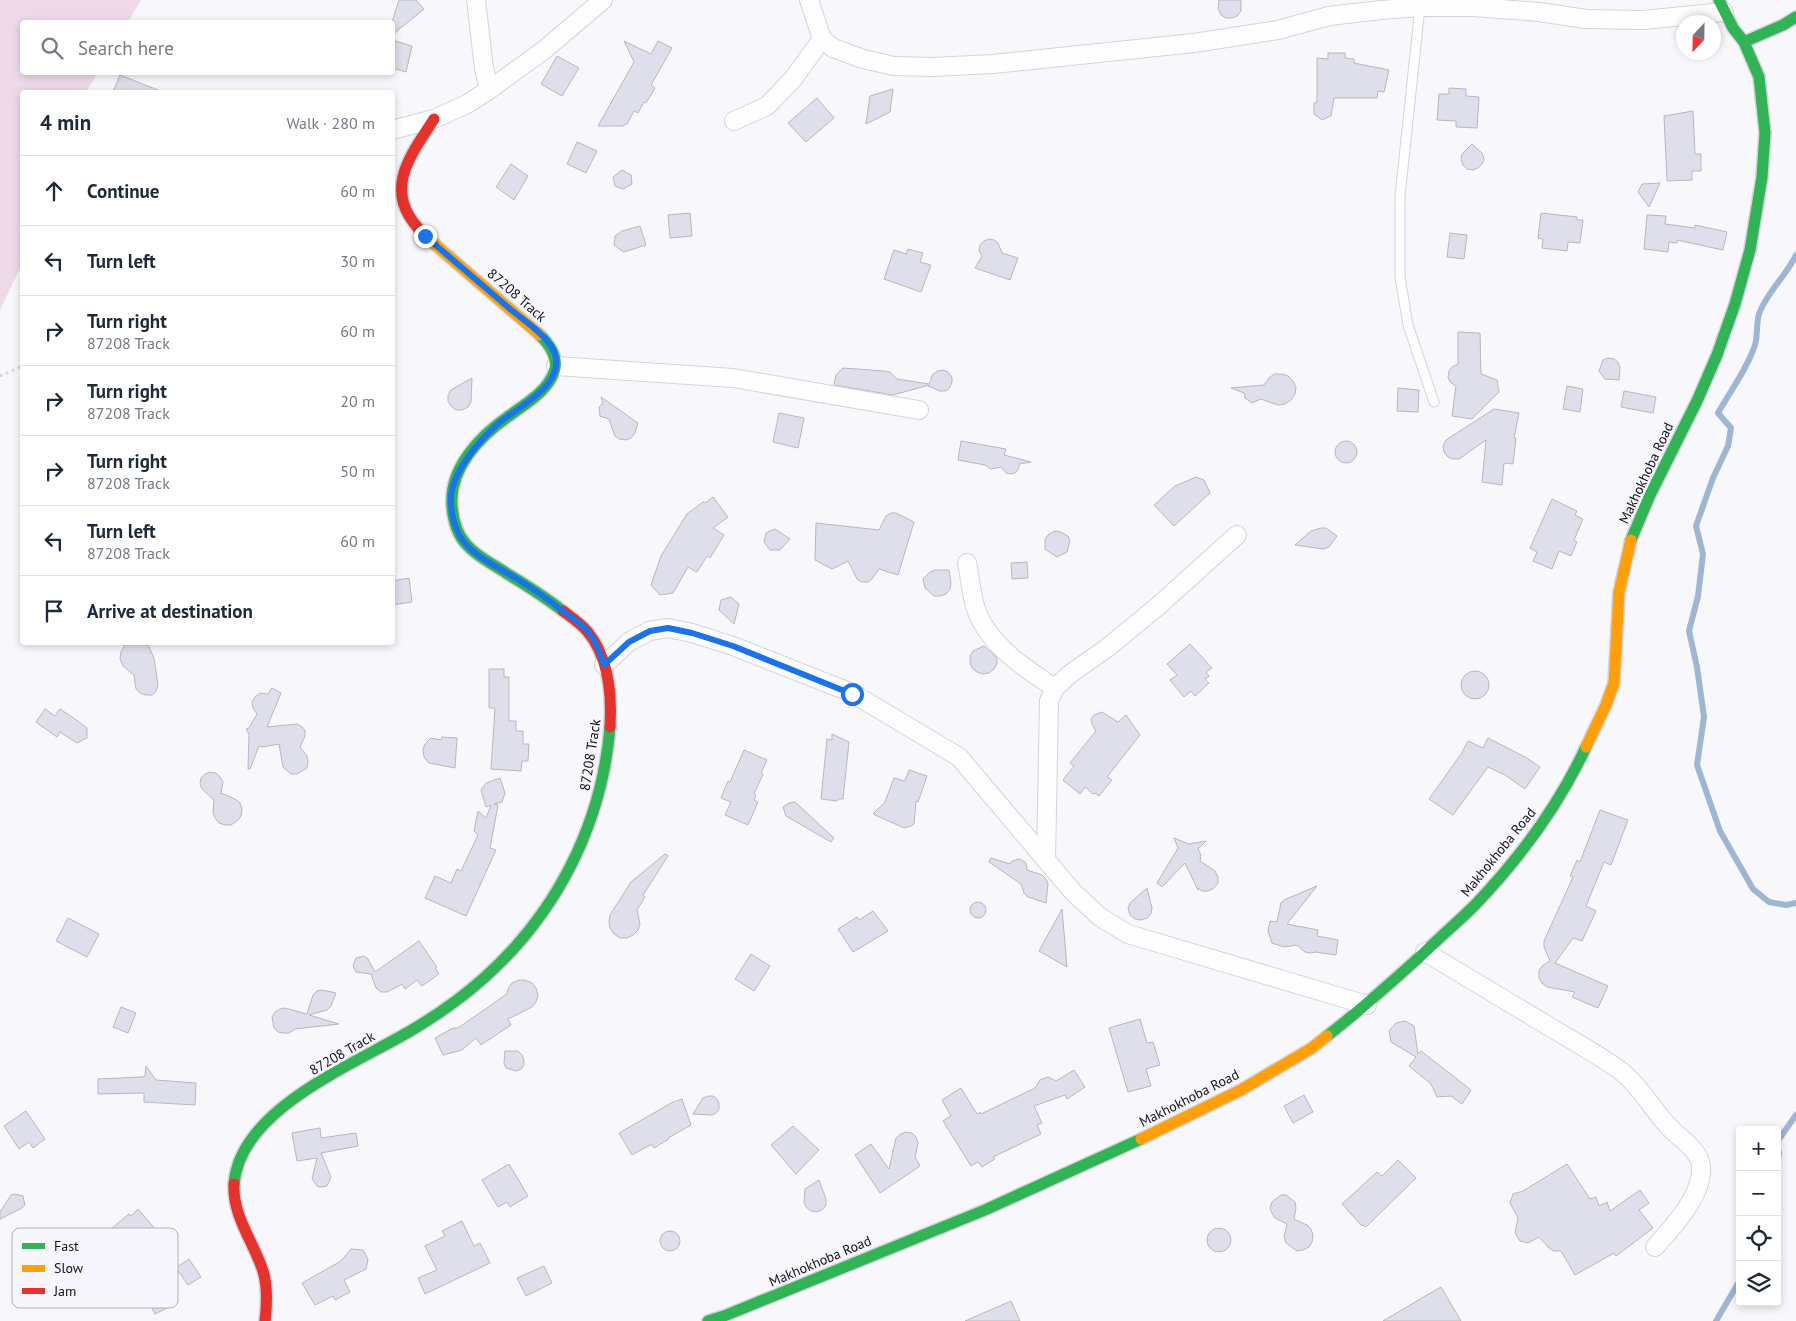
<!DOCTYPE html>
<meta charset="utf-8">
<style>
body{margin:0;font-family:"PT Sans",sans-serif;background:#f2f2f3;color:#1f2937}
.controls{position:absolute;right:15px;bottom:15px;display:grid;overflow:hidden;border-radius:5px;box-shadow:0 2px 8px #0003}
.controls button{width:45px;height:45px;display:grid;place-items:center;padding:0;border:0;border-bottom:1px solid #e0e1e3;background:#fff;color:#1f2937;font:25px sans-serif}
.compass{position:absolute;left:1676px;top:15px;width:45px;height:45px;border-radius:50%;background:#fff;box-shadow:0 2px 8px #0003;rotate:202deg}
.stop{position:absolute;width:15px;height:15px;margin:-11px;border:4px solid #1a73e8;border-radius:50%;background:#fff}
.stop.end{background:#1a73e8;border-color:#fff;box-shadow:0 1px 5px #0008}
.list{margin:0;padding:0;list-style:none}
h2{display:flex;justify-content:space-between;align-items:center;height:65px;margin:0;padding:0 20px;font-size:21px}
h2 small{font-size:16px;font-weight:400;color:#747a83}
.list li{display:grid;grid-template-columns:32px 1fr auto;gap:15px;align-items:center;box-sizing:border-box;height:70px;padding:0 20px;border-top:1px solid #e0e1e3}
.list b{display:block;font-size:19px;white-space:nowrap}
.list p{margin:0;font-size:16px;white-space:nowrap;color:#747a83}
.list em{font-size:16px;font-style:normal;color:#747a83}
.icon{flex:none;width:28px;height:28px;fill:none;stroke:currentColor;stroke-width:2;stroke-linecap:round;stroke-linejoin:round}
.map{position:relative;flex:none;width:1796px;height:1321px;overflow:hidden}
.search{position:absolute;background:#fff;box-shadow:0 2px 8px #0003;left:20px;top:20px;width:375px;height:55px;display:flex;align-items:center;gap:12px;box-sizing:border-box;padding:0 18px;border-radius:5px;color:#747a83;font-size:19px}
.panel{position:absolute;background:#fff;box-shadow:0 2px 8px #0003;left:20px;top:90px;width:375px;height:555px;border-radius:5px}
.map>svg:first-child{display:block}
.green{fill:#eed9e8}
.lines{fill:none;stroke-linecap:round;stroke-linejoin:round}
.stream{stroke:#9fb5d4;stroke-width:6}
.building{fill:#dedfea;stroke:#b6b7be}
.lane-casing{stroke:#d5d3da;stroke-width:11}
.street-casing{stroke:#d5d3da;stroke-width:20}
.fast-casing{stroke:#d5d3da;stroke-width:14}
.slow-casing{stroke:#d5d3da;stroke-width:14}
.jam-casing{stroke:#d5d3da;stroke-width:14}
.path{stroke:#d5d4d6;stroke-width:3;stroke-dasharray:2.5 4;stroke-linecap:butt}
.lane{stroke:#fefefe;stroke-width:9}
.street{stroke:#fefefe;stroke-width:18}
.fast{stroke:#30b455;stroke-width:11}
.slow{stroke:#ff9f0a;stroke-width:11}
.jam{stroke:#e5322d;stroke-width:11}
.route{stroke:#1a73e8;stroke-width:6}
.labels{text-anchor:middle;stroke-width:5;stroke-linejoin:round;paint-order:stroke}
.street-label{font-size:14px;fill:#15121d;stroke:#f7f6fc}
.key{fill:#f7f6fc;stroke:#b3b2b9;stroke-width:1}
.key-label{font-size:14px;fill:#15121d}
</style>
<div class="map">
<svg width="1796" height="1321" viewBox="0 0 1796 1321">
<rect width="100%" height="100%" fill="#f8f7fb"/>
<polygon class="green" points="0,0 141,0 128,22 22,22 22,72 98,73 86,92 22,92 22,264 0,310"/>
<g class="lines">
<g class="stream">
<path d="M1796 255C1786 276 1767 292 1759 314 1756 323 1758 335 1755 345 1747 369 1731 390 1718 413L1731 428 1728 446 1713 478 1696 526 1703 554 1698 596 1689 631 1697 667 1704 717 1697 765 1720 831 1753 889 1769 902 1786 905 1796 903"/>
<polyline points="1777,1142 1796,1115"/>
<polyline points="1777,1145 1779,1153 1777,1167"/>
<polyline points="1716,1321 1740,1280"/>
</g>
</g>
<g class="building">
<polygon points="399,0 416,0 424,9 392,35 392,22"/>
<polygon points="1219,0 1241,0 1241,11 1237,16 1232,18 1226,18 1221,15 1218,9"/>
<polygon points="392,40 412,46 406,72 392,68"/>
<polygon points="624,41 651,54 658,41 672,48 651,85 655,88 646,103 644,102 638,113 634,111 627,124 622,126 598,126 634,62"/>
<polygon points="1328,53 1345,53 1345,58 1354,59 1354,63 1389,70 1384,92 1378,91 1377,98 1334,98 1331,116 1322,120 1314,114 1314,103 1317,102 1317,58 1328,59"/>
<polygon points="557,56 579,68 562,96 541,84"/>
<polygon points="120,75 163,92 113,92"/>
<polygon points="1449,88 1466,89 1466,96 1479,97 1477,128 1456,127 1456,121 1437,120 1439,94 1449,94"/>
<polygon points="893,89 890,112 866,124 870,96"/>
<polygon points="817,98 834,118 806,142 788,123"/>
<polygon points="1693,111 1695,154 1701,154 1701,171 1692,171 1692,180 1667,181 1664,116"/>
<polygon points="577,142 597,151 586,173 567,164"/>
<polygon points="1472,144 1482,153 1484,159 1482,164 1478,168 1473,170 1467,169 1463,165 1461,159 1462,154"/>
<polygon points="511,164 528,176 514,200 496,187"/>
<polygon points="622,170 631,175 632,184 623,189 615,186 613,177"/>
<polygon points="1660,183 1649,207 1638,192 1642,184"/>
<polygon points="690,213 692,236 670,238 668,215"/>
<polygon points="1541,213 1577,217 1577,220 1583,220 1580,243 1568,242 1567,251 1542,248 1543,239 1538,238"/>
<polygon points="1647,215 1666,216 1665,224 1695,228 1695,225 1727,232 1723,250 1677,240 1677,243 1669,242 1668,252 1644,249"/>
<polygon points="640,226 646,245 624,252 614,245 615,236 622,231"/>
<polygon points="1450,233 1467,235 1464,259 1447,257"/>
<polygon points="989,239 994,240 998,243 1002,253 1018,258 1010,280 975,268 982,256 979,251 980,245 984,241"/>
<polygon points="908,249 923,253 920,262 931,265 921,292 884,279 894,250 906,254"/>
<polygon points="1458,332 1480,333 1481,374 1497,380 1499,392 1472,419 1452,416 1456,386 1450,382 1448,377 1449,371 1452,367 1458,364"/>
<polygon points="1608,358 1614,359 1618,362 1620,368 1619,380 1605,379 1599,371 1603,360"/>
<polygon points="843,368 884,371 890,372 897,379 929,384 933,374 938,371 943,370 948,372 952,377 952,382 950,387 946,391 940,391 928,386 929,385 893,395 834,385 836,375"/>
<polygon points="1274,374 1282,374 1288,376 1293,381 1296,387 1295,394 1291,400 1285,404 1278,405 1261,399 1252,403 1245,398 1244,393 1231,388 1264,385 1269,378"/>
<polygon points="472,378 471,402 468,407 462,410 456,410 451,406 448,401 448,395 451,390"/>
<polygon points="1567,386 1583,389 1580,412 1563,409"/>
<polygon points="1398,388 1419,390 1418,412 1397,411"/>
<polygon points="1624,391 1656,397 1653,413 1621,407"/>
<polygon points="601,397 638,423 635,433 631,438 626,440 619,439 615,436 609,419 600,416 599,407 603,403"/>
<polygon points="1494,409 1519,413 1514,438 1516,438 1513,464 1504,463 1502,485 1482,482 1486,440 1459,459 1453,459 1448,457 1444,452 1443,446 1446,440"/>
<polygon points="779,413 804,418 798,448 773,442"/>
<polygon points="961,441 1006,449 1004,455 1031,462 1019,464 1019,468 1016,472 1011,474 1006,473 1001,467 991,469 985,465 958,460"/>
<circle cx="1346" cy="452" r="11"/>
<polygon points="1196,477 1204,480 1210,493 1174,526 1154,505 1175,486"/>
<polygon points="713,497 728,517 713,528 724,535 710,558 707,556 697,572 688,567 673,593 660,595 651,585 661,556 687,514 703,502 705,503"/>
<polygon points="1552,499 1577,511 1575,515 1583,519 1574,540 1577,542 1571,556 1559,551 1552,569 1533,561 1537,552 1530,548"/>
<polygon points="891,513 896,513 914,522 898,575 879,569 872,579 868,582 862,582 857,579 848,561 832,569 815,560 816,523 879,530 886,516"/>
<polygon points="1321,528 1326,528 1337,536 1329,547 1323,549 1295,545 1311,531"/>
<polygon points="775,529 790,539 780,550 770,550 764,542 766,533"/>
<polygon points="1058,531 1068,536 1070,541 1067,552 1057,557 1045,549 1045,540 1048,535 1053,532"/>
<polygon points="1027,562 1028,578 1012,579 1011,563"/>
<polygon points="935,570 949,570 951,584 950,589 946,594 940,596 934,596 925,588 923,579 930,572"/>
<polygon points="409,578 412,602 392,605 392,581"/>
<polygon points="731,597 739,604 734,624 719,610 721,600"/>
<polygon points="128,642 144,642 149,647 154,658 158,685 156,691 152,695 146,695 140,693 136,689 134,675 123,666 120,659 121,652 124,646"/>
<polygon points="1190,644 1212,668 1206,672 1209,676 1205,679 1209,683 1195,696 1191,691 1184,697 1170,680 1177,675 1167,664"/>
<polygon points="984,646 997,658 997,664 994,669 989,673 983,674 977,672 972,668 970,662 970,656 973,651"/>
<polygon points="489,669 504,669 504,677 509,677 509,721 516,721 516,731 523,731 523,744 529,744 528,761 522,761 521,771 491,769 495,708 489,708"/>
<circle cx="1475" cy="685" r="14"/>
<polygon points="272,688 281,693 267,727 297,724 302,727 305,731 305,736 300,747 307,756 308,762 307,768 297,774 291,774 283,767 279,744 263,747 259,746 250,769 248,769 249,734 246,729 249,728 257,714 253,708 252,702 255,697 260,693 268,694"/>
<polygon points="45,709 55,716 60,709 78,721 87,728 87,738 77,743 60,732 57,737 36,722"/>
<polygon points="1102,712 1118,722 1126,715 1140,735 1107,777 1112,780 1099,796 1095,793 1093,794 1085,787 1080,794 1063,780 1074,766 1070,763 1096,731 1092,724 1091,719 1094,715"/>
<polygon points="832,734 849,742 843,799 838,799 837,801 821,799 827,739 832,740"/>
<polygon points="442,737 457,738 455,768 429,763 424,757 423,749 425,744 431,738 441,740"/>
<polygon points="1488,738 1527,758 1540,767 1525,789 1505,775 1488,767 1453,815 1429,799 1461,754 1468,741 1483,748"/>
<polygon points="744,750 767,760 761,773 763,774 754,794 756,795 754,800 758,802 748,825 725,815 731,802 721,798 728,781 730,782"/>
<polygon points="909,770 927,776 918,802 916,801 914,824 911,826 904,828 873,814 885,802 894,778 905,781"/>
<polygon points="210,772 216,773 220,777 223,782 221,793 235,799 240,803 242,810 241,816 237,821 231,825 225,825 219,823 215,818 213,812 214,800 202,789 200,784 201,778 205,774"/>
<polygon points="500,778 505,793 502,802 494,804 498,805 490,848 496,850 466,916 425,898 435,876 451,883 457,869 461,871 478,835 474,831 478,811 486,818 491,805 486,807 481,790 486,783"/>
<polygon points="795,802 834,838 831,842 786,816 783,807 789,803"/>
<polygon points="1600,810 1628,820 1611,865 1604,862 1586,906 1596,911 1582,941 1573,938 1555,963 1608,986 1598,1008 1572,997 1575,992 1547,987 1542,983 1539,978 1539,971 1542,966 1550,961 1544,947 1544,941 1573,877 1570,876 1577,860 1580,862"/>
<polygon points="1174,838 1189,844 1206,841 1198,849 1201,855 1200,861 1215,871 1218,877 1218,883 1214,888 1208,891 1202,891 1198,888 1198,890 1185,863 1162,887 1157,883 1178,848"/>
<polygon points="665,854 668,856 643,895 645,897 637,910 640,924 638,930 633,935 627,938 620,938 614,934 610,928 609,922 610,915 631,882"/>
<polygon points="991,858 1010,864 1012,861 1020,859 1026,863 1027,870 1042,875 1046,879 1048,884 1046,903 1028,897 1024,893 1021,884 989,862"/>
<polygon points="1317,886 1287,924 1318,930 1317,936 1338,940 1336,955 1315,952 1311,953 1305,952 1297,945 1284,947 1272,943 1268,931 1270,921 1277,922 1281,903 1284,900"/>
<polygon points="1147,888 1152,908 1151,914 1147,918 1141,920 1135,919 1130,915 1128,908 1130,903"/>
<circle cx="978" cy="910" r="8"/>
<polygon points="1062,909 1067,967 1039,951"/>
<polygon points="873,911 888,931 853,952 838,929 857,917 859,920"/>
<polygon points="68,918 99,934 87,957 56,941"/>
<polygon points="419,941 437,967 435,968 439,974 422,986 417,980 405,989 402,984 387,992 381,992 376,988 371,974 356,972 353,966 356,958 364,956 368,959 375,972"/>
<polygon points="751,954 770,966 754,991 735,979"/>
<polygon points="519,980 525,980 532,983 536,988 538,995 536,1002 532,1007 508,1019 511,1025 481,1045 476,1038 462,1050 443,1055 435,1038 453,1028 458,1028 507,994 508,989 512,983"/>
<polygon points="322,990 336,993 331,1006 327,1010 309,1015 339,1024 295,1029 289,1033 283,1033 278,1032 274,1028 272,1017 275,1012 280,1009 285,1008 307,1014 313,995 317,991"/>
<polygon points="121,1007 136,1013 128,1033 113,1027"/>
<polygon points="1140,1019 1147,1043 1153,1042 1160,1065 1146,1069 1151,1086 1128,1092 1109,1028"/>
<polygon points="1405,1021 1414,1026 1418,1054 1421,1051 1471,1090 1462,1104 1451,1096 1437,1097 1431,1084 1409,1066 1416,1057 1391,1042 1389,1031 1396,1023"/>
<polygon points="505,1051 518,1051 522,1055 524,1060 524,1065 521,1069 516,1071 506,1068 504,1063"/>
<polygon points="146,1066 156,1080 196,1083 195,1105 144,1102 144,1093 98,1094 98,1079 142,1077 145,1076"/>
<polygon points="1074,1070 1085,1087 1067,1099 1065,1095 1034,1106 1042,1123 1037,1125 1041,1134 993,1157 995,1159 982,1167 978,1162 971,1166 943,1121 951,1116 942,1100 961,1088 977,1114 980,1112 981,1114 1035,1088 1040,1080 1048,1077 1056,1081"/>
<polygon points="1304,1095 1313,1112 1293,1123 1284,1106"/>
<polygon points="708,1096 713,1096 717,1099 719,1103 719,1109 716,1113 712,1115 693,1114 703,1098"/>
<polygon points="682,1099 691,1125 668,1138 669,1139 654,1148 652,1144 632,1155 619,1133 673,1102"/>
<polygon points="26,1111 45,1139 33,1148 29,1142 19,1149 4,1126"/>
<polygon points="793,1126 819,1150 796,1174 771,1145"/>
<polygon points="320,1128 321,1138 356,1133 358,1146 321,1153 331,1177 327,1186 322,1187 318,1187 312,1179 317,1158 297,1161 292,1133"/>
<polygon points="906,1132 912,1133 916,1137 918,1143 915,1157 920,1166 880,1193 855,1155 871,1144 889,1169 896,1138 901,1134"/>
<polygon points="1398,1160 1416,1178 1366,1227 1363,1225 1362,1226 1342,1204 1377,1172 1382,1176"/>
<polygon points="509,1164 528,1196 510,1207 507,1202 498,1207 482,1180"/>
<polygon points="1567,1164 1590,1199 1596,1197 1599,1206 1607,1202 1610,1211 1640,1190 1649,1203 1639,1210 1653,1228 1616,1256 1614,1253 1575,1275 1561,1251 1554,1251 1549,1248 1539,1237 1528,1243 1520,1241 1515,1233 1518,1218 1510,1203 1513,1194 1523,1191"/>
<polygon points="819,1180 826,1199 826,1205 822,1210 817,1212 811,1211 806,1207 804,1202 805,1189"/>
<polygon points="15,1194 23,1196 25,1205 22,1208 0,1219 0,1212 11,1195"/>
<polygon points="1281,1195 1286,1195 1295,1202 1296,1208 1294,1219 1307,1225 1311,1229 1313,1235 1312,1242 1309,1247 1303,1250 1297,1251 1286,1243 1284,1237 1287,1224 1275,1218 1272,1213 1270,1208 1272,1202"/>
<polygon points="138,1209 157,1231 150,1238 154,1242 136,1258 132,1253 124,1260 120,1255 113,1262 98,1244 113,1231 111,1229 129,1214 131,1216"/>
<polygon points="462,1221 474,1246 480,1243 490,1263 425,1294 418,1278 437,1270 425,1246 445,1236 442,1231"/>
<circle cx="1219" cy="1240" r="12"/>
<circle cx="670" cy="1241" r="10"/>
<polygon points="351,1249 363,1250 368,1259 366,1269 344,1280 350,1292 335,1300 333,1296 315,1305 302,1283 341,1261"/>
<polygon points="189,1259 201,1277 188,1285 176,1268"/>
<polygon points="544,1266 552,1283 526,1296 517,1278"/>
<polygon points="1441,1287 1461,1321 1383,1321 1427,1295"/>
<polygon points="162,1288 171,1306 155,1314 146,1296"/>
<polygon points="1011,1301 1020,1321 965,1321"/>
</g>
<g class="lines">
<defs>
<polyline id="lane" points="1420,7 1400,196 1400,277 1408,325 1434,402"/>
<g id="street">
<polyline points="476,0 484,68 489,90"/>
<polyline points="809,0 822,39 833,48 863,59 894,66 933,67 993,64 1194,43 1278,30 1329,16 1381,10 1420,7 1474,7 1539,12 1586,19 1643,20 1724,12"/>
<polyline points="734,121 767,106 793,79 822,39"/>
<polyline points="392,130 434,119 467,104 489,90 544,50 603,0"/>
<polyline points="556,366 733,378 919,410"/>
<path d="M967 563C970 577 971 592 975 606 986 643 1024 668 1055 688"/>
<polyline points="604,665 629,642 649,631 668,628 692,633 733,646 852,693 959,757 1073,892 1100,917 1128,934 1367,1005"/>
<polyline points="1046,860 1049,701 1055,688 1070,674 1107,648 1157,607 1237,535"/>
<path d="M1425 952C1465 976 1505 1000 1545 1024 1571 1040 1598 1054 1622 1072 1641 1087 1652 1109 1669 1127 1679 1138 1700 1150 1701 1167 1703 1195 1673 1227 1655 1247"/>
</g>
<g id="fast">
<polyline points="1719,0 1733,28 1744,42"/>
<path d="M540 335C549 344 559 358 554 372 547 392 525 404 509 416 480 436 449 468 452 506 453 519 457 534 466 544 477 557 493 564 506 573 526 585 545 597 563 611"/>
<polyline points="1631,540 1650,495 1697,401 1717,355 1735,304 1750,250 1762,177 1765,133 1759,77 1744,42 1783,25 1796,17"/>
<path d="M1327 1036C1361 1010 1393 981 1425 952 1441 936 1459 921 1475 905 1519 859 1559 805 1586 747"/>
<path d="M234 1184C240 1107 359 1063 417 1027 440 1013 464 996 484 978 557 913 602 824 610 727"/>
<polyline points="708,1321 724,1316 985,1210 1141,1139"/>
</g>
<g id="slow">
<polyline points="418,228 425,236 540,335"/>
<polyline points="1586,747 1606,705 1614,683 1619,592 1631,540"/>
<polyline points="1141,1139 1241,1090 1312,1048 1327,1036"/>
</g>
<g id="jam">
<path d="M418 228C383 189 411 155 434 119"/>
<path d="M563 611C571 617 580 623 587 631 609 657 612 694 610 727"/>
<path d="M234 1184C232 1215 254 1243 263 1271 268 1287 267 1304 265 1321"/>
</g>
</defs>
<use href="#lane" class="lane-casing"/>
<use href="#street" class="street-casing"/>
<use href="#fast" class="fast-casing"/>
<use href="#slow" class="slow-casing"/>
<use href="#jam" class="jam-casing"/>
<polyline class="path" points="0,376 22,366"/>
<use href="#lane" class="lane"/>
<use href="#street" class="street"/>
<use href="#fast" class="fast"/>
<use href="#slow" class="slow"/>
<use href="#jam" class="jam"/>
</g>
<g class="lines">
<path class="route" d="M425 236C453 260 481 284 509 308 523 320 540 330 551 346 573 380 521 406 500 422 481 438 450 474 451 500 451 509 453 521 457 530 466 553 494 565 514 577 532 588 548 599 564 612 573 618 583 625 590 634 597 643 600 654 604 665L629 642 650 631 668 628 692 633 733 646 852 694"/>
</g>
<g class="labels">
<g class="street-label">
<text transform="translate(517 295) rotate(41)" y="5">87208 Track</text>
<text transform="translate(1646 473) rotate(-65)" y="5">Makhokhoba Road</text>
<text transform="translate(590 755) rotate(-81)" y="5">87208 Track</text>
<text transform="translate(1498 852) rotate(-51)" y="5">Makhokhoba Road</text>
<text transform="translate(342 1053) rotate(-30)" y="5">87208 Track</text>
<text transform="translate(1189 1098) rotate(-27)" y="5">Makhokhoba Road</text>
<text transform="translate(820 1261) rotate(-23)" y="5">Makhokhoba Road</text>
</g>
</g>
<rect x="12" y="1228" width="166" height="80" rx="8" class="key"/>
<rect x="22" y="1243" width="23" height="6" fill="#30b455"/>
<rect x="22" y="1265" width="23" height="7" fill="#ff9f0a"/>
<rect x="22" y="1288" width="23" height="6" fill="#e5322d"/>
<g class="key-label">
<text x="54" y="1251">Fast</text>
<text x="54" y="1273">Slow</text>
<text x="54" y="1296">Jam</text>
</g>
</svg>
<div class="controls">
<button>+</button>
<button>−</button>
<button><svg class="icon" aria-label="locate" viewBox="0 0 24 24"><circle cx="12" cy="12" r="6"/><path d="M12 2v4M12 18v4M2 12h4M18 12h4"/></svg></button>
<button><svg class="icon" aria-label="layers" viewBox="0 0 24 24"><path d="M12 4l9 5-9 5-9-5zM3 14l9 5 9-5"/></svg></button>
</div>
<svg class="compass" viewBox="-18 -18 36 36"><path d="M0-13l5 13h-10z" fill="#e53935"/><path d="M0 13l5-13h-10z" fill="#747a83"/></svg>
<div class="stop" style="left:852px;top:694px"></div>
<div class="stop end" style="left:425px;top:236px"></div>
<div class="search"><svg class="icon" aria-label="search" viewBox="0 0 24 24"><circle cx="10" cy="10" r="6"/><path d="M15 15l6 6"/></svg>Search here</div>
<section class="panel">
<h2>4 min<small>Walk · 280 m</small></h2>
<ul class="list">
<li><svg class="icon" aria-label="ahead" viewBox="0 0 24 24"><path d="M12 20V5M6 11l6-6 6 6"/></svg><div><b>Continue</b></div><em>60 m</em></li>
<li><svg class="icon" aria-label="left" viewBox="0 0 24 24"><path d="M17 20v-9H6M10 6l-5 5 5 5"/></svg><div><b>Turn left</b></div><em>30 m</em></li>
<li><svg class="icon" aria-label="right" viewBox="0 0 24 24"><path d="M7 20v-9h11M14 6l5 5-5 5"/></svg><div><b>Turn right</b><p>87208 Track</p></div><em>60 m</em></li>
<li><svg class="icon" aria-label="right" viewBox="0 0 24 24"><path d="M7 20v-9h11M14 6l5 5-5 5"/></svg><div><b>Turn right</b><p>87208 Track</p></div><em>20 m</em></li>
<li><svg class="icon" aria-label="right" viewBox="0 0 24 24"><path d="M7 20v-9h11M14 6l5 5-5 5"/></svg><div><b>Turn right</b><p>87208 Track</p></div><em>50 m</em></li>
<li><svg class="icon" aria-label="left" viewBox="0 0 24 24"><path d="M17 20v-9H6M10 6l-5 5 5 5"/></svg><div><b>Turn left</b><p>87208 Track</p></div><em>60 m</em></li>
<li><svg class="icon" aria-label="arrive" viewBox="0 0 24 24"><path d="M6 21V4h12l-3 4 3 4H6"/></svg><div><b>Arrive at destination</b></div></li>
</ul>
</section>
</div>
